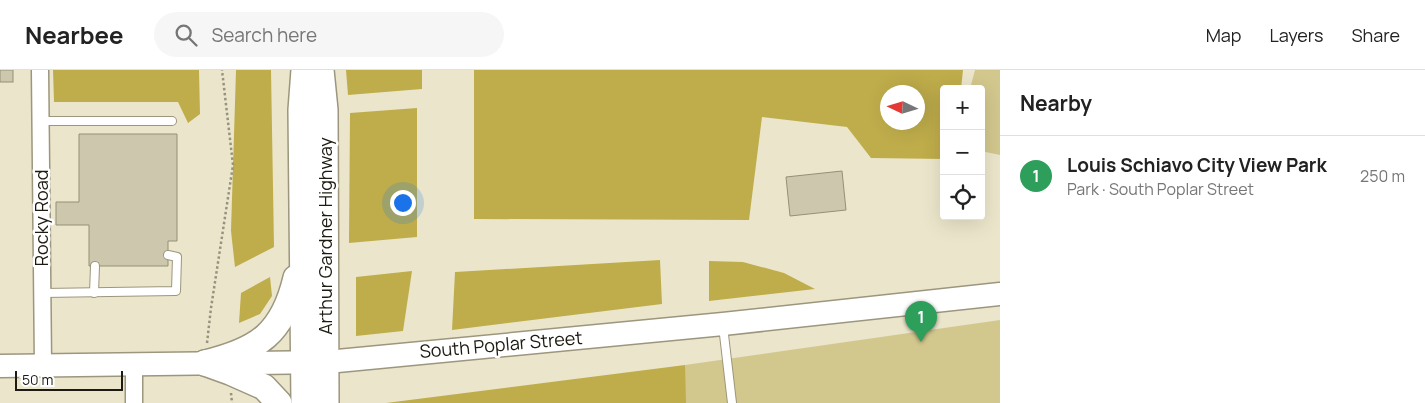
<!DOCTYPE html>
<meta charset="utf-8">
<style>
body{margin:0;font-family:Manrope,sans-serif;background:#f6f6f6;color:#222}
.controls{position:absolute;right:15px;top:15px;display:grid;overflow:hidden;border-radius:5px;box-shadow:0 5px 20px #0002}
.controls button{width:45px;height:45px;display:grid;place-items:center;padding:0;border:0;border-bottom:1px solid #e0e0e0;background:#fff;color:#222;font:25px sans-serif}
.compass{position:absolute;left:880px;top:15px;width:45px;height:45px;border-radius:50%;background:#fff;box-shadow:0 5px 20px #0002;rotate:274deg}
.scale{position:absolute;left:15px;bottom:12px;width:108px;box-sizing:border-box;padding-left:5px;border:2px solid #1c1a11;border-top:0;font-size:14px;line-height:18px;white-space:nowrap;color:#1c1a11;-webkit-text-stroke:4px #fff;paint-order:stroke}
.you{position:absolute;left:402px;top:132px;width:18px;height:18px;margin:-12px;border:4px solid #fff;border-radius:50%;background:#1a73e8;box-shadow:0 0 0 8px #1a73e833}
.badge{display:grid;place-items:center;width:32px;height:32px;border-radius:50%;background:#3468d7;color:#fff;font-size:16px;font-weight:700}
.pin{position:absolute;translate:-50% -41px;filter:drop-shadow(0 1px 2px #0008)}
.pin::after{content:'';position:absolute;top:26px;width:18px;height:15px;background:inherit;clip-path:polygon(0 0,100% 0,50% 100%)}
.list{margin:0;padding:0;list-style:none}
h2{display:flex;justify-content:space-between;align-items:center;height:65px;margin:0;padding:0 20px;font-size:21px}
h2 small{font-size:16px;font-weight:400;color:#767676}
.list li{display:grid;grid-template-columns:32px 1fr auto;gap:15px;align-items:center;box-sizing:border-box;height:80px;padding:0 20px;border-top:1px solid #e0e0e0}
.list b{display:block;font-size:19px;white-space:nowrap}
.list p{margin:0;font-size:16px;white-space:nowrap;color:#767676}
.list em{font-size:16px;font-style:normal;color:#767676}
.icon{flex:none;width:28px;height:28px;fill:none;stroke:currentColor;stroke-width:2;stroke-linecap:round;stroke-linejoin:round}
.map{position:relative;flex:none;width:1000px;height:333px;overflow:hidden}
header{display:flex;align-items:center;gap:30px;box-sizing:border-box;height:70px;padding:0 25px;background:#fff;border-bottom:1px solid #e0e0e0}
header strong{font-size:24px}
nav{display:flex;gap:28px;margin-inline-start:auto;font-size:18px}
.search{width:350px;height:45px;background:#f6f6f6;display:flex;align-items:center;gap:12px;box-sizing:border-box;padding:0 18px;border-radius:28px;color:#767676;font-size:19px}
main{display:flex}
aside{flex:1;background:#fff}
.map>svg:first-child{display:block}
.green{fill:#d2c78d}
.forest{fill:#bfad4b;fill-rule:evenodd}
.building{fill:#cdc8ad;stroke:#948f76}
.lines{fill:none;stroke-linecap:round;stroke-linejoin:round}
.lane-casing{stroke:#9b967d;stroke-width:10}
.street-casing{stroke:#9b967d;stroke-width:19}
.secondary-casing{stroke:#9b967d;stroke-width:25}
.primary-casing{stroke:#9b967d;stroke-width:28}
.path{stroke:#96927f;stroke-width:2.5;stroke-dasharray:2.5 2.5;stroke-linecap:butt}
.lane{stroke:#fff;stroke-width:8}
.street{stroke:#fff;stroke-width:16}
.secondary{stroke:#fff;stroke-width:22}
.primary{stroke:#fff;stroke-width:25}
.labels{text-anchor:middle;stroke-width:5;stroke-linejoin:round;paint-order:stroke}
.street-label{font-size:18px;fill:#1c1a11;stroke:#fff}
</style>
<header>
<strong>Nearbee</strong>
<div class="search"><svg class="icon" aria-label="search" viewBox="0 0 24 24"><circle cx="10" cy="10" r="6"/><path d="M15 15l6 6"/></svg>Search here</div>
<nav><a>Map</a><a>Layers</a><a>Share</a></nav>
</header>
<main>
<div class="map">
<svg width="1000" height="333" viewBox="0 0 1000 333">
<rect width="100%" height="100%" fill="#ebe6cb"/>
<g class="green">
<polygon points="975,0 1000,0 1000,85 981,81 981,19 970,19"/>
<polygon points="1000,250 1000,333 685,333 685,295"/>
</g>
<g class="forest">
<polygon points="53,0 199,0 200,44 188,53 178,32 54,32"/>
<polygon points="236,0 271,0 274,177 235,197 231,161"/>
<polygon points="346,0 422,0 422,19 348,25"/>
<path d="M474 0H963L961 19H944V89L871 88 847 57 762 47 749 150 474 149ZM888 22H918V52H888Z"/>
<polygon points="417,38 417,167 349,173 350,43"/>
<polygon points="660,190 662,234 452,260 455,202"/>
<polygon points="709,191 743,192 784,203 815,219 709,231"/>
<polygon points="412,201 403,261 356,266 356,207"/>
<polygon points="270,207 272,226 260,244 239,253 241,223"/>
<polygon points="685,295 686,333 386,333"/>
</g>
<g class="building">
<rect x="0" y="0" width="13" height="12"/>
<polygon points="79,64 177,64 177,171 168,171 168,196 89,196 89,155 56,155 56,132 79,132"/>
<polygon points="842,101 846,140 790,146 786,107"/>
</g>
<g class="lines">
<defs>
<g id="lane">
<polyline points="41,51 172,51"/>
<polyline points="43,223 176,221 177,187 168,185"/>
<polyline points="94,223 95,196"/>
<polyline points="723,256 732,333"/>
</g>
<g id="street">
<polyline points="40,0 43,295"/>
<polyline points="134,294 134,333"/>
</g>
<polyline id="secondary" points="0,296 327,292 723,254 1000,224"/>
<g id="primary">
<polyline points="304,0 301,40 304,333"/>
<polyline points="321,0 325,40 326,333"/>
<path d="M205 293C259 280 283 263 296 208"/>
<polyline points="205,293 230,302 264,317 279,333"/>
</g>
</defs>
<use href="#lane" class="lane-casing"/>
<use href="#street" class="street-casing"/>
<use href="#secondary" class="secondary-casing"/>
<use href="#primary" class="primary-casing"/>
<g class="path">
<polyline points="207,273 211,238 233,95 222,0"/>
<polyline points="231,323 232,333"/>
</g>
<use href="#lane" class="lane"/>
<use href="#street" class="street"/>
<use href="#secondary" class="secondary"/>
<use href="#primary" class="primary"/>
</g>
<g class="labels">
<g class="street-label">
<text transform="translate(42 148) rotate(-90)" y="6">Rocky Road</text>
<text transform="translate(326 166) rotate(-90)" y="6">Arthur Gardner Highway</text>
<text transform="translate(501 275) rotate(-5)" y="6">South Poplar Street</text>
</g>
</g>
</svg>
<div class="controls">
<button>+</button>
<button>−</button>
<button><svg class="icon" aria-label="locate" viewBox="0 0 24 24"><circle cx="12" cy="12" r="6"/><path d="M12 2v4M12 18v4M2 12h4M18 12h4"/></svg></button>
</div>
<svg class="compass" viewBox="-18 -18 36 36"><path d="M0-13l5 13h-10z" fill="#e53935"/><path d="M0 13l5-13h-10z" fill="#767676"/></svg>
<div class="scale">50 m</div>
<div class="you"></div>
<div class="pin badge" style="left:921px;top:272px;background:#2e9e5b">1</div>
</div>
<aside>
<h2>Nearby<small></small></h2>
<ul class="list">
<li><span class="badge" style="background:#2e9e5b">1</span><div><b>Louis Schiavo City View Park</b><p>Park · South Poplar Street</p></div><em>250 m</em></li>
</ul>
</aside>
</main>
